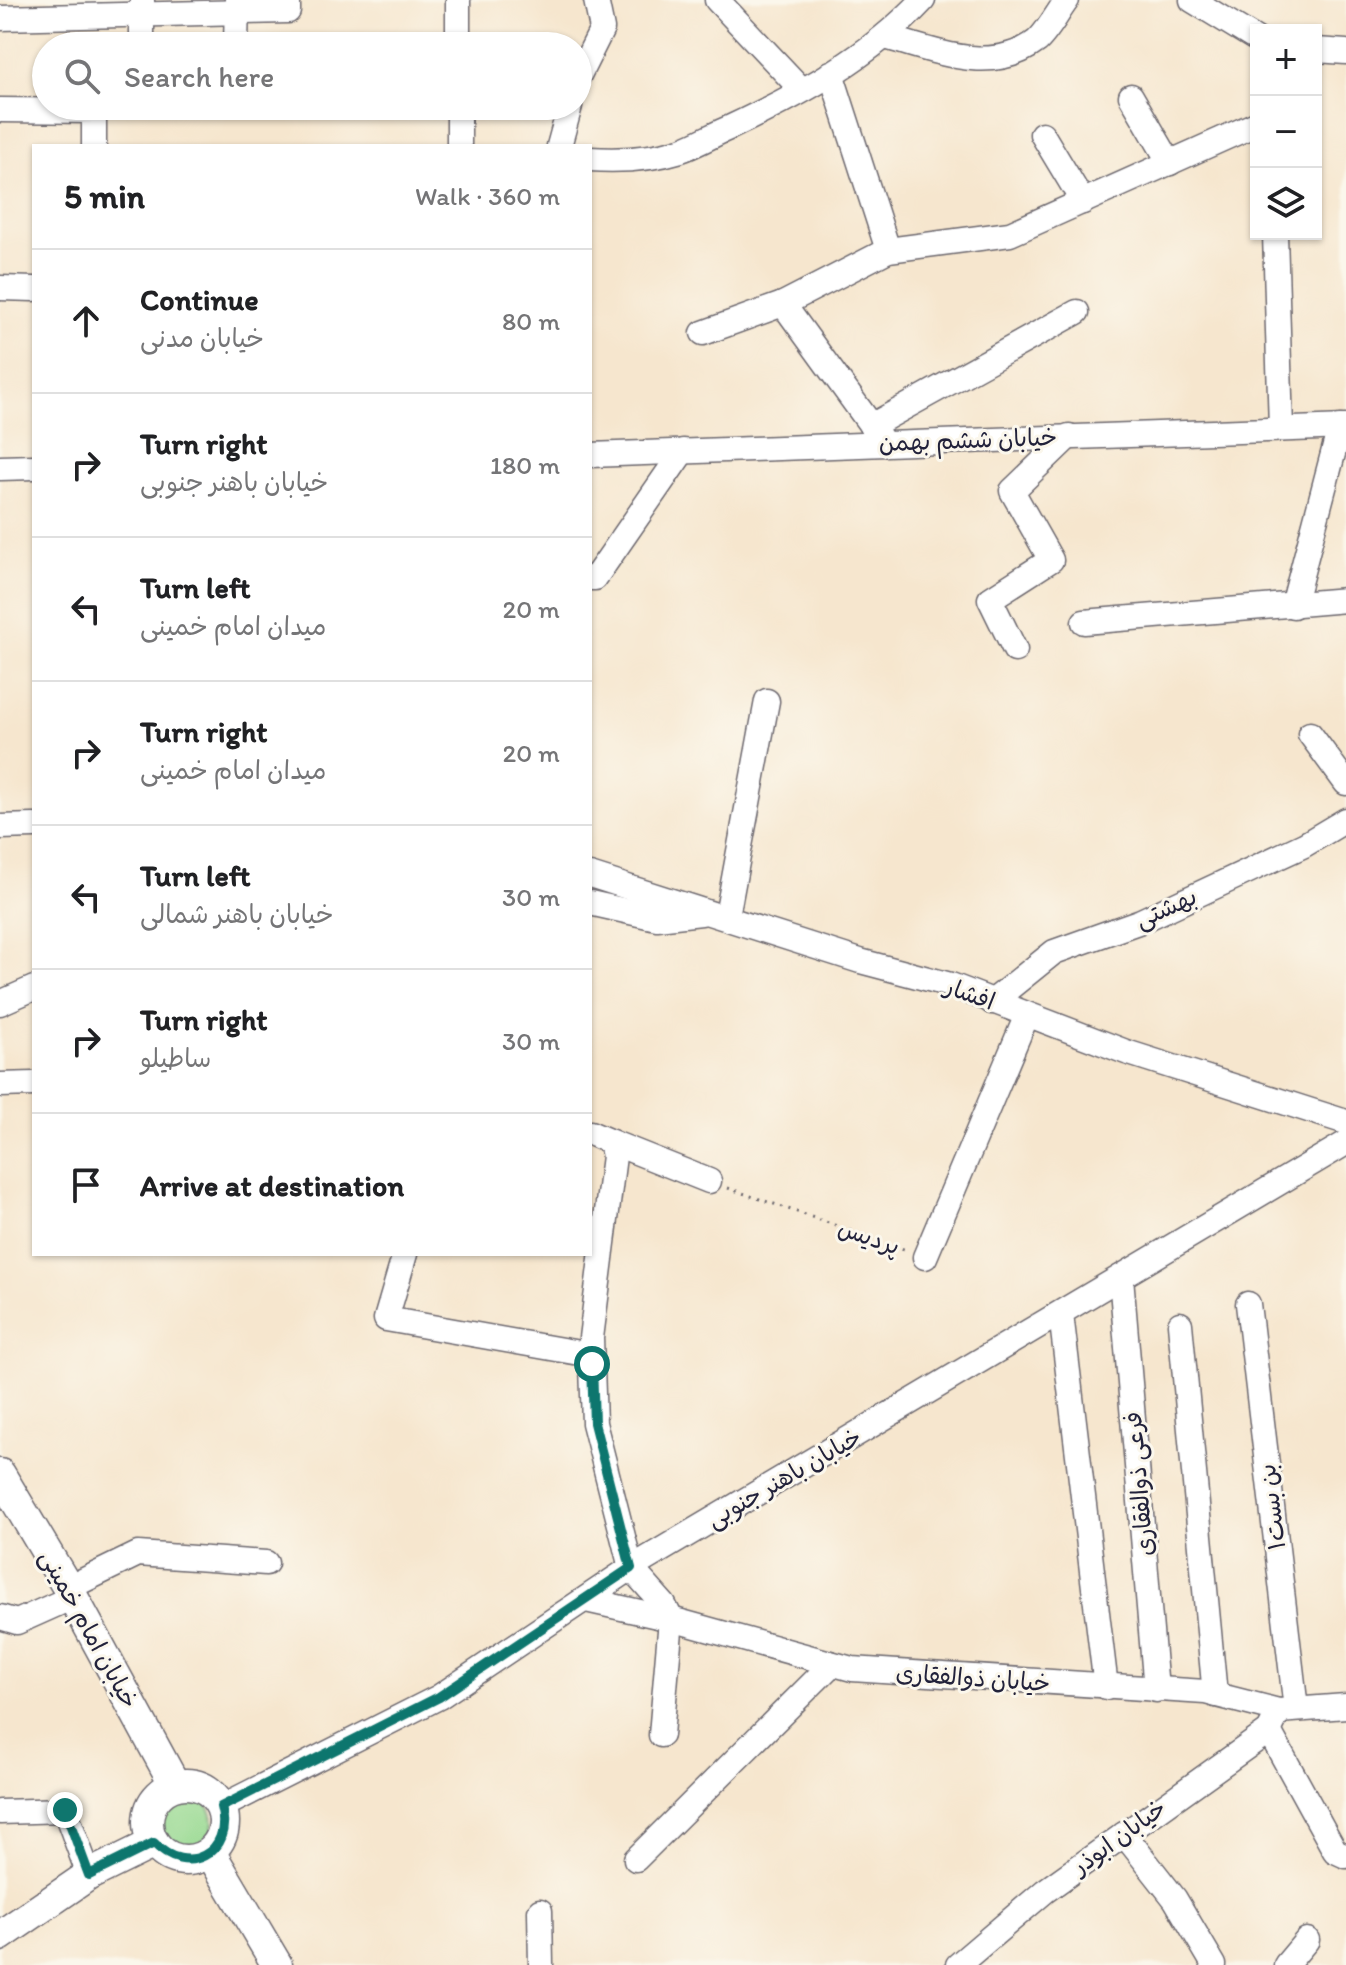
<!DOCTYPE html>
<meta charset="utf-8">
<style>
body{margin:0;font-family:Itim,"Playpen Sans Arabic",sans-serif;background:#f6f6f6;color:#202124}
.controls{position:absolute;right:24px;top:24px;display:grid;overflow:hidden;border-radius:0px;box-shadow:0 2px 6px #0004}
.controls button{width:72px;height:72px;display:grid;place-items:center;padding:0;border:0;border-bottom:2px solid #e0e0e0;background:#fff;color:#202124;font:40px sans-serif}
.stop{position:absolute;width:24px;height:24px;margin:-18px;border:6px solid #0f766e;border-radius:50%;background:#fff}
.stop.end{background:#0f766e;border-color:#fff;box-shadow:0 2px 8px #0008}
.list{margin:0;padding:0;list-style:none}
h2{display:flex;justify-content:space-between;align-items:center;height:104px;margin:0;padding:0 32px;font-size:34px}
h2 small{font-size:26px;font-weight:400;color:#757577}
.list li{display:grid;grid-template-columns:52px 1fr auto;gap:24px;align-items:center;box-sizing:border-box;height:144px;padding:0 32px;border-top:2px solid #e0e0e0}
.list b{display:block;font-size:30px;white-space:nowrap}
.list p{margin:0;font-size:26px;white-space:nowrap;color:#757577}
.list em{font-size:26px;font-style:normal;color:#757577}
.icon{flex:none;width:44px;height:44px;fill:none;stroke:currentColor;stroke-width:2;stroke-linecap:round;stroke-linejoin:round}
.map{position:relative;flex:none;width:1346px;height:1965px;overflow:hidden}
.search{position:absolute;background:#fff;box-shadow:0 2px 6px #0004;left:32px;top:32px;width:560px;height:88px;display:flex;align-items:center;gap:20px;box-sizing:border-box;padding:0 28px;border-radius:44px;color:#757577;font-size:30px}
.panel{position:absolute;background:#fff;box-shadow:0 2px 6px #0004;left:32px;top:144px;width:560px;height:1112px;border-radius:0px}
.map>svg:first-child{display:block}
.green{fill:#97d991;stroke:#5c7e66;stroke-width:2}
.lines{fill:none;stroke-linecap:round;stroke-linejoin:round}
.minor-casing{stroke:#6c676e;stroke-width:27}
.major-casing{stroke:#6c676e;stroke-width:33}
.path{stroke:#6c676e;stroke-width:3;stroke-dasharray:2 6;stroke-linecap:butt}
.minor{stroke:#fff;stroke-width:24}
.major{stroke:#fff;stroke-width:30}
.route{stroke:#0f766e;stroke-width:10}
.labels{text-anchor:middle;stroke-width:6;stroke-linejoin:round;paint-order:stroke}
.street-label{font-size:24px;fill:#22223b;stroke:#fbf7ec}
</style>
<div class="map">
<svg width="1346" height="1965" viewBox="0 0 1346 1965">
<rect width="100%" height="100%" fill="#fbf7ec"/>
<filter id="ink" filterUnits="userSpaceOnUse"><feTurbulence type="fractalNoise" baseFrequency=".0125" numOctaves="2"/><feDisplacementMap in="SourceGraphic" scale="16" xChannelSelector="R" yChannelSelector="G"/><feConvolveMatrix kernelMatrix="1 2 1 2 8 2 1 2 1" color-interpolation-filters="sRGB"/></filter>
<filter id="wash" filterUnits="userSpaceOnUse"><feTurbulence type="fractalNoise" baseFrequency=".006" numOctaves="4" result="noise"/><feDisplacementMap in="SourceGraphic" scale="32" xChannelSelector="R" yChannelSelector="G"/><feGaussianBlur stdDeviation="1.8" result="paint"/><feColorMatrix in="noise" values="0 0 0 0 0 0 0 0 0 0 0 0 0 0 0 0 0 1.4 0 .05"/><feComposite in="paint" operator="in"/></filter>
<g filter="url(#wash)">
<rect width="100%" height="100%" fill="#f6e6ce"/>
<circle class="green" cx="186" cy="1822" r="27"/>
</g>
<g filter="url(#ink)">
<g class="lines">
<defs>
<g id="minor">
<polyline points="142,0 142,46"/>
<polyline points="458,0 458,46"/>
<polyline points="717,0 802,90"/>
<polyline points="1192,0 1256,39"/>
<polyline points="0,18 288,11 288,0"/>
<path d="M885 37C934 50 991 76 1037 41 1048 31 1058 12 1067 0"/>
<polyline points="236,46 237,0"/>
<polyline points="1316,50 1346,52"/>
<polyline points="831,73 888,250"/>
<polyline points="578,77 602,29 596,0"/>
<polyline points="1131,96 1170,163"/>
<polyline points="459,106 459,146"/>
<polyline points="0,110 94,111 94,146"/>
<polyline points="1042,134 1083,202"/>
<polyline points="559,146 570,106"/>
<path d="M590 159C619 161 652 159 681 150 698 144 714 134 731 127 801 94 870 57 923 0"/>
<polyline points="1275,234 1281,428"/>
<polyline points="0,288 34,289"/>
<polyline points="703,333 783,304"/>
<polyline points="871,426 1077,312"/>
<polyline points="884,443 783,304 888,250 1010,234 1256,124"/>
<polyline points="590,455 1346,427"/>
<polyline points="0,468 34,467"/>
<polyline points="590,578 595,578 683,451"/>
<polyline points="1293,606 1340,427"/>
<polyline points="1084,622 1346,600"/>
<polyline points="1015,650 990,599 1051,560 1012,491 1069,436"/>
<polyline points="1310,734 1346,783"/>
<polyline points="0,827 34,826"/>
<polyline points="590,875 860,961 951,985 1126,1052 1346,1122"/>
<polyline points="590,903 657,918 701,913"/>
<polyline points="727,916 767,701"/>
<polyline points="992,1002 1054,952 1141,921 1304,845 1346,820"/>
<polyline points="0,1003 34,988"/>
<polyline points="0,1085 34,1084"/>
<polyline points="590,1133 611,1142 614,1156 591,1338 594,1423 631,1568 664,1605 671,1619"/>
<polyline points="611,1142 709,1181"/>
<polyline points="405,1254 386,1319 591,1355"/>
<polyline points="925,1257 1027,1015"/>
<polyline points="1121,1277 1156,1690"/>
<polyline points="1248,1304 1296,1709"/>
<polyline points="1061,1314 1106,1687"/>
<polyline points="1180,1324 1215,1695"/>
<polyline points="68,1588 138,1554 266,1563"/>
<polyline points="586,1600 671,1619 852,1669 1205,1692 1279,1711 1346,1706"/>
<polyline points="0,1617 17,1622 73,1597"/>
<polyline points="1269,1731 1335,1851 1346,1856"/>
<polyline points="661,1735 671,1619"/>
<polyline points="221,1807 439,1697 631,1568 1346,1143"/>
<polyline points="0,1812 65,1810 89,1875"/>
<polyline points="1124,1834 1175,1899 1214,1965"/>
<polyline points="636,1859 832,1664"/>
<polyline points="540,1911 541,1965"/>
<polyline points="958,1965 1045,1891 1269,1731 1279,1711"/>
<polyline points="1286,1965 1307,1940"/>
</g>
<g id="major">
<polyline points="0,1474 68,1588 175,1785"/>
<circle cx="186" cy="1822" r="38"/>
<polyline points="210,1852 277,1965"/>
<polyline points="0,1936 89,1875 154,1843"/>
</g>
</defs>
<use href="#minor" class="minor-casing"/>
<use href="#major" class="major-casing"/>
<polyline class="path" points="728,1188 906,1250"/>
<use href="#minor" class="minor"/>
<use href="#major" class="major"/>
</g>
</g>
<g class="lines" filter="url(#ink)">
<path class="route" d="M65 1810 89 1875 154 1843C186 1878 234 1853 221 1807L439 1697 631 1568 594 1423 592 1364"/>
</g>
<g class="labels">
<g class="street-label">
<text transform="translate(968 440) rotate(-2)" y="8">خیابان ششم بهمن</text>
<text transform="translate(1166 908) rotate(-24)" y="8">بهشتی</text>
<text transform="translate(970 994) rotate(20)" y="8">افشار</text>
<text transform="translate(869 1237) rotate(19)" y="8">پردیس</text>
<text transform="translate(784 1478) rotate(-30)" y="8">خیابان باهنر جنوبی</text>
<text transform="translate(1139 1484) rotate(-95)" y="8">فرعی ذوالفقاری</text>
<text transform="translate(1272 1507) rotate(-97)" y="8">بن بست۱</text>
<text transform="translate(89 1629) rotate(61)" y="8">خیابان امام خمینی</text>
<text transform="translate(973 1678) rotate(4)" y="8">خیابان ذوالفقاری</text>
<text transform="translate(1119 1837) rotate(-36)" y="8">خیابان ابوذر</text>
</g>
</g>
</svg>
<div class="controls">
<button>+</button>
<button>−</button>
<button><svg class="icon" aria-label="layers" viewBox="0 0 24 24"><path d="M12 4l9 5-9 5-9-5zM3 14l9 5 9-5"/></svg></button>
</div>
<div class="stop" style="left:592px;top:1364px"></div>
<div class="stop end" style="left:65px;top:1810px"></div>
<div class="search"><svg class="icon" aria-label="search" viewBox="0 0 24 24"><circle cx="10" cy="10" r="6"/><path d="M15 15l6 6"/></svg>Search here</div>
<section class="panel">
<h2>5 min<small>Walk · 360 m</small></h2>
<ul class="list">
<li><svg class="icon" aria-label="ahead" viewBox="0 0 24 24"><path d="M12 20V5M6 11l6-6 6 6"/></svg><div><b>Continue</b><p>خیابان مدنی</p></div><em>80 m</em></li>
<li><svg class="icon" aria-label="right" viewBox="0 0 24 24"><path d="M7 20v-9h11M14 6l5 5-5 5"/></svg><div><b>Turn right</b><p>خیابان باهنر جنوبی</p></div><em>180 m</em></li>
<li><svg class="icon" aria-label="left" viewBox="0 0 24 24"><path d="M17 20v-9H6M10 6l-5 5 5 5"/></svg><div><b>Turn left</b><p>میدان امام خمینی</p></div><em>20 m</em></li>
<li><svg class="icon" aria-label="right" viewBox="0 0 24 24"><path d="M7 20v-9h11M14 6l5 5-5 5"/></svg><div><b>Turn right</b><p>میدان امام خمینی</p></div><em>20 m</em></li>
<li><svg class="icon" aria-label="left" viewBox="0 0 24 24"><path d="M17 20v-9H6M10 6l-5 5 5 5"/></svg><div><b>Turn left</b><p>خیابان باهنر شمالی</p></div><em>30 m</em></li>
<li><svg class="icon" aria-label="right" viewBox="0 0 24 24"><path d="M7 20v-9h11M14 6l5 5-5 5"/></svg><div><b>Turn right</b><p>ساطیلو</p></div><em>30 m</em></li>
<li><svg class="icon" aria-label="arrive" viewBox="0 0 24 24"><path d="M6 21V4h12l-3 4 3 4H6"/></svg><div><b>Arrive at destination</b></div></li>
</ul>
</section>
</div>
